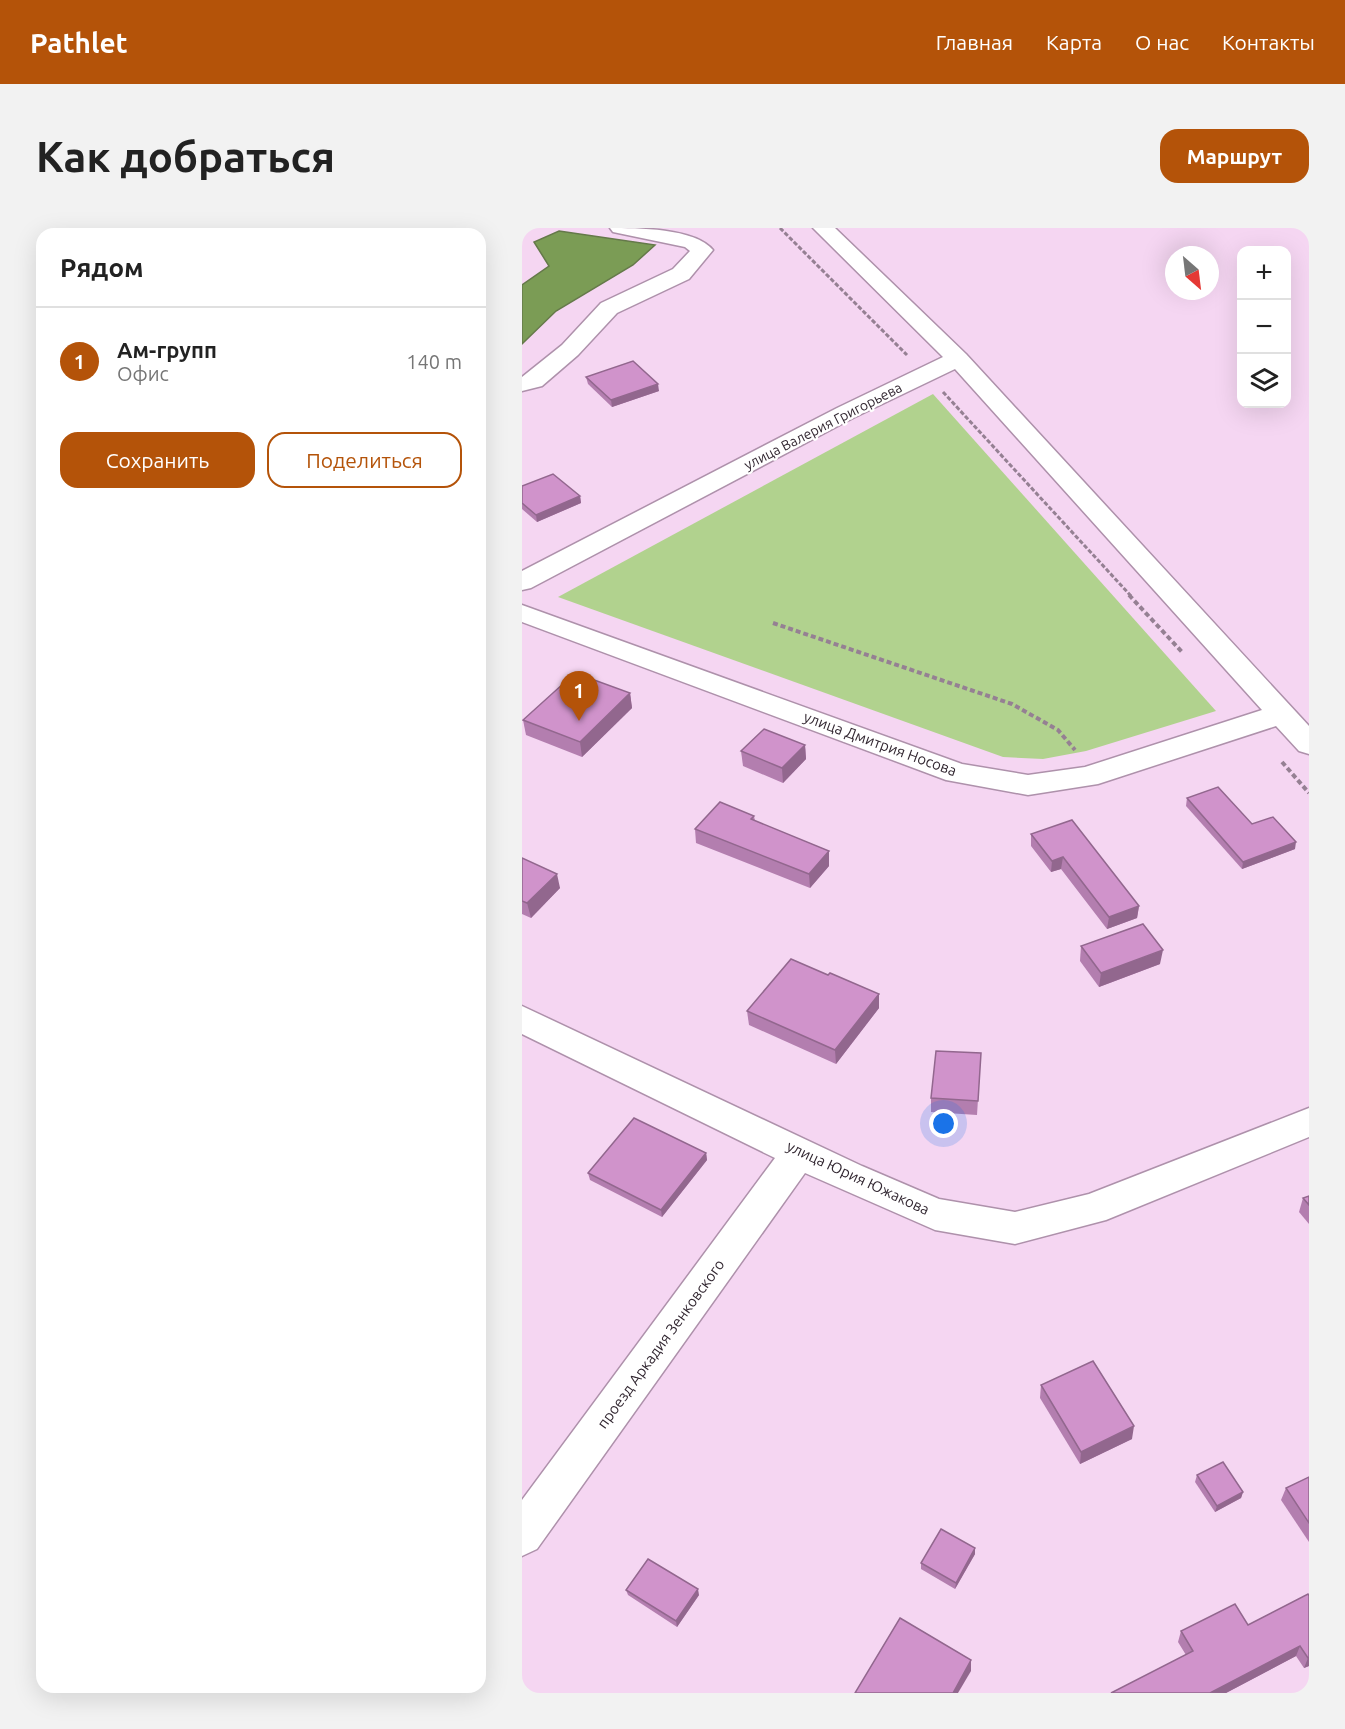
<!DOCTYPE html>
<html lang="ru">
<meta charset="utf-8">
<style>
body{margin:0;font-family:Ubuntu,sans-serif;background:#f2f2f2;color:#222}
.controls{position:absolute;right:18px;top:18px;display:grid;overflow:hidden;border-radius:12px;box-shadow:0 6px 24px #0002}
.controls button{width:54px;height:54px;display:grid;place-items:center;padding:0;border:0;border-bottom:2px solid #e0e0e0;background:#fff;color:#222;font:30px sans-serif}
.compass{position:absolute;left:643px;top:18px;width:54px;height:54px;border-radius:50%;background:#fff;box-shadow:0 6px 24px #0002;rotate:152deg}
.you{position:absolute;left:422px;top:896px;width:21px;height:21px;margin:-15px;border:4px solid #fff;border-radius:50%;background:#1a73e8;box-shadow:0 0 0 9px #1a73e833}
.badge{display:grid;place-items:center;width:39px;height:39px;border-radius:50%;background:#b45309;color:#fff;font-size:20px;font-weight:700}
.pin{position:absolute;translate:-50% -50px;filter:drop-shadow(0 2px 3px #0008)}
.pin::after{content:'';position:absolute;top:32px;width:21px;height:18px;background:inherit;clip-path:polygon(0 0,100% 0,50% 100%)}
.list{margin:0;padding:0;list-style:none}
h2{display:flex;justify-content:space-between;align-items:center;height:78px;margin:0;padding:0 24px;font-size:26px}
h2 small{font-size:20px;font-weight:400;color:#767676}
.list li{display:grid;grid-template-columns:39px 1fr auto;gap:18px;align-items:center;box-sizing:border-box;height:108px;padding:0 24px;border-top:2px solid #e0e0e0}
.list b{display:block;font-size:22px;white-space:nowrap}
.list p{margin:0;font-size:20px;white-space:nowrap;color:#767676}
.list em{font-size:20px;font-style:normal;color:#767676}
.actions{display:flex;gap:12px;padding:18px 24px}
.actions a{flex:1;padding:14px 0;border:2px solid #b45309;border-radius:18px;text-align:center;font-size:21px;color:#b45309}
.actions .main{background:#b45309;color:#fff}
.icon{flex:none;width:33px;height:33px;fill:none;stroke:currentColor;stroke-width:2;stroke-linecap:round;stroke-linejoin:round}
.map{position:relative;flex:none;width:787px;height:1465px;overflow:hidden;border-radius:18px}
header{display:flex;align-items:center;gap:36px;box-sizing:border-box;height:84px;padding:0 30px;background:#b45309;color:#fff}
header strong{font-size:28px}
nav{display:flex;gap:33px;margin-inline-start:auto;font-size:21px}
.intro{display:flex;align-items:center;justify-content:space-between;box-sizing:border-box;height:144px;padding:0 36px}
h1{margin:0;font-size:42px}
.button{padding:15px 27px;border-radius:18px;background:#b45309;color:#fff;font-size:21px;font-weight:700}
main{display:flex;gap:36px;padding:0 36px}
aside{flex:1;background:#fff;border-radius:18px;box-shadow:0 6px 24px #0002}
.map>svg:first-child{display:block}
.green{fill:#b1d28e}
.water{fill:#7b9c55;stroke:#65794a;stroke-width:1.5}
.lines{fill:none;stroke-linecap:round;stroke-linejoin:round}
.minor-casing{stroke:#ae91ab;stroke-width:3}
.path-far1{stroke:#958093;stroke-width:3;stroke-dasharray:4.5 2;stroke-linecap:butt}
.path{stroke:#958093;stroke-width:4;stroke-dasharray:5 3;stroke-linecap:butt}
.minor{fill:#fff;fill-rule:evenodd}
.wall{fill:#b37eaf}
.shaded-wall{fill:#92678e}
.building{fill:#d093cb;stroke:#92678e;stroke-width:1.5}
.labels{text-anchor:middle;stroke-width:4.5;stroke-linejoin:round;paint-order:stroke}
.far-street-label{font-size:14px;fill:#322731;stroke:#fff}
.street-label{font-size:15px;fill:#322731;stroke:#fff}
</style>
<header>
<strong>Pathlet</strong>
<nav><a>Главная</a><a>Карта</a><a>О нас</a><a>Контакты</a></nav>
</header>
<div class="intro"><h1>Как добраться</h1><a class="button">Маршрут</a></div>
<main>
<aside>
<h2>Рядом<small></small></h2>
<ul class="list">
<li><span class="badge">1</span><div><b>Ам-групп</b><p>Офис</p></div><em>140 m</em></li>
</ul>
<div class="actions"><a class="main">Сохранить</a><a>Поделиться</a></div>
</aside>
<div class="map">
<svg width="787" height="1465" viewBox="0 0 787 1465">
<rect width="100%" height="100%" fill="#f5d6f2"/>
<polygon class="green" points="411,166 694,483 564,523 521,531 481,529 36,369"/>
<polygon class="water" points="37,3 133,17 111,37 34,83 0,116 0,57 27,38 12,14"/>
<g class="lines">
<defs>
<g id="minor">
<path d="M88 0C115 0 173 0 191 22L167 51 95 85 56 127 20 158 0 163V149L40 117 79 75 151 41 168 23 163 19 91 4Z"/>
<polygon points="291,0 313,0 444,126 787,498 787,526 777,523 754,498 576,556 506,567 424,552 0,394 0,377 440,536 506,547 563,539 740,482 433,141 331,190 9,360 0,362 0,343 315,180 421,129"/>
<polygon points="0,778 340,938 417,971 493,984 567,966 787,880 787,909 584,992 493,1016 413,1002 283,945 15,1321 0,1328 0,1272 253,930 0,806"/>
</g>
</defs>
<use href="#minor" class="minor-casing"/>
<g class="path-far1">
<polyline points="258,0 385,127"/>
<polyline points="421,164 609,368"/>
</g>
<g class="path">
<polyline points="607,367 660,424"/>
<polyline points="251,395 490,476 536,502 553,522"/>
<polyline points="760,534 787,565"/>
</g>
<use href="#minor" class="minor"/>
</g>
<g class="wall">
<polygon points="64,149 137,163 90,179 66,156"/>
<polygon points="0,258 58,268 59,275 15,294 0,281"/>
<polygon points="108,465 110,480 60,529 4,507 1,492"/>
<polygon points="283,517 284,531 261,555 221,538 219,523"/>
<polygon points="665,570 730,596 773,621 720,641 664,578"/>
<polygon points="232,588 233,593 307,623 307,638 288,660 174,615 173,601"/>
<polygon points="509,606 617,678 615,690 585,701 539,641 529,644 509,618"/>
<polygon points="0,630 38,660 9,690 0,686"/>
<polygon points="559,718 638,736 577,759 558,733"/>
<polygon points="306,747 357,766 357,780 314,836 227,797 225,783"/>
<polygon points="458,840 455,887 409,884 409,870"/>
<polygon points="184,925 185,932 140,989 68,952 66,945"/>
<polygon points="787,968 787,996 777,984 781,970"/>
<polygon points="519,1157 610,1211 558,1236 518,1170"/>
<polygon points="675,1247 721,1264 719,1270 693,1284 673,1254"/>
<polygon points="787,1249 787,1314 759,1272 764,1260"/>
<polygon points="453,1320 453,1326 433,1361 399,1341 399,1335"/>
<polygon points="104,1362 177,1367 155,1399 106,1367"/>
<polygon points="786,1366 787,1438 782,1440 774,1428 704,1465 589,1465 664,1427 656,1414 659,1403 726,1397"/>
</g>
<g class="shaded-wall">
<polygon points="136,156 137,163 90,179 89,172"/>
<polygon points="58,268 59,275 15,294 14,287"/>
<polygon points="108,465 110,480 60,529 58,514"/>
<polygon points="283,517 284,531 261,555 260,540"/>
<polygon points="774,614 773,621 720,641 721,634"/>
<polygon points="307,623 307,638 288,660 287,646"/>
<polygon points="541,629 539,641 529,644 530,633"/>
<polygon points="35,646 38,660 9,690 5,675"/>
<polygon points="617,678 615,690 585,701 587,689"/>
<polygon points="641,722 638,736 577,759 579,745"/>
<polygon points="357,766 357,780 314,836 313,822"/>
<polygon points="184,925 185,932 140,989 139,982"/>
<polygon points="612,1198 610,1211 558,1236 559,1224"/>
<polygon points="721,1264 719,1270 693,1284 695,1278"/>
<polygon points="453,1320 453,1326 433,1361 434,1355"/>
<polygon points="176,1361 177,1367 155,1399 154,1393"/>
<polygon points="778,1418 774,1428 704,1465 688,1465"/>
<polygon points="786,1430 787,1430 787,1438 782,1440"/>
<polygon points="449,1432 449,1443 436,1465 431,1465"/>
</g>
<g class="building">
<polygon points="111,133 136,156 89,172 64,149"/>
<polygon points="31,246 58,268 14,287 0,275 0,258"/>
<polygon points="53,445 108,465 58,514 1,492"/>
<polygon points="242,501 283,517 260,540 219,523"/>
<polygon points="696,559 730,596 751,589 774,614 721,634 665,570"/>
<polygon points="198,574 232,588 229,591 307,623 287,646 173,601"/>
<polygon points="550,592 617,678 587,689 541,629 530,633 509,606"/>
<polygon points="0,630 35,646 5,675 0,673"/>
<polygon points="621,696 641,722 579,745 559,718"/>
<polygon points="269,731 306,747 308,745 357,766 313,822 225,783"/>
<polygon points="414,823 459,825 456,873 409,870"/>
<polygon points="112,890 184,925 139,982 66,945"/>
<polygon points="787,968 787,977 781,970"/>
<polygon points="571,1133 612,1198 559,1224 519,1157"/>
<polygon points="701,1234 721,1264 695,1278 675,1247"/>
<polygon points="787,1249 787,1295 764,1260"/>
<polygon points="419,1301 453,1320 434,1355 399,1335"/>
<polygon points="126,1331 176,1361 154,1393 104,1362"/>
<polygon points="786,1366 787,1368 787,1430 786,1430 778,1418 688,1465 589,1465 671,1423 659,1403 713,1376 726,1397"/>
<polygon points="378,1390 449,1432 431,1465 333,1465"/>
</g>
<g class="labels">
<g class="far-street-label">
<text transform="translate(301 198) rotate(-27)" y="5">улица Валерия Григорьева</text>
</g>
<g class="street-label">
<text transform="translate(358 516) rotate(20)" y="5">улица Дмитрия Носова</text>
<text transform="translate(336 950) rotate(25)" y="5">улица Юрия Южакова</text>
<text transform="translate(139 1116) rotate(-54)" y="5">проезд Аркадия Зенковского</text>
</g>
</g>
</svg>
<div class="controls">
<button>+</button>
<button>−</button>
<button><svg class="icon" aria-label="layers" viewBox="0 0 24 24"><path d="M12 4l9 5-9 5-9-5zM3 14l9 5 9-5"/></svg></button>
</div>
<svg class="compass" viewBox="-18 -18 36 36"><path d="M0-13l5 13h-10z" fill="#e53935"/><path d="M0 13l5-13h-10z" fill="#767676"/></svg>
<div class="you"></div>
<div class="pin badge" style="left:57px;top:493px">1</div>
</div>
</main>
